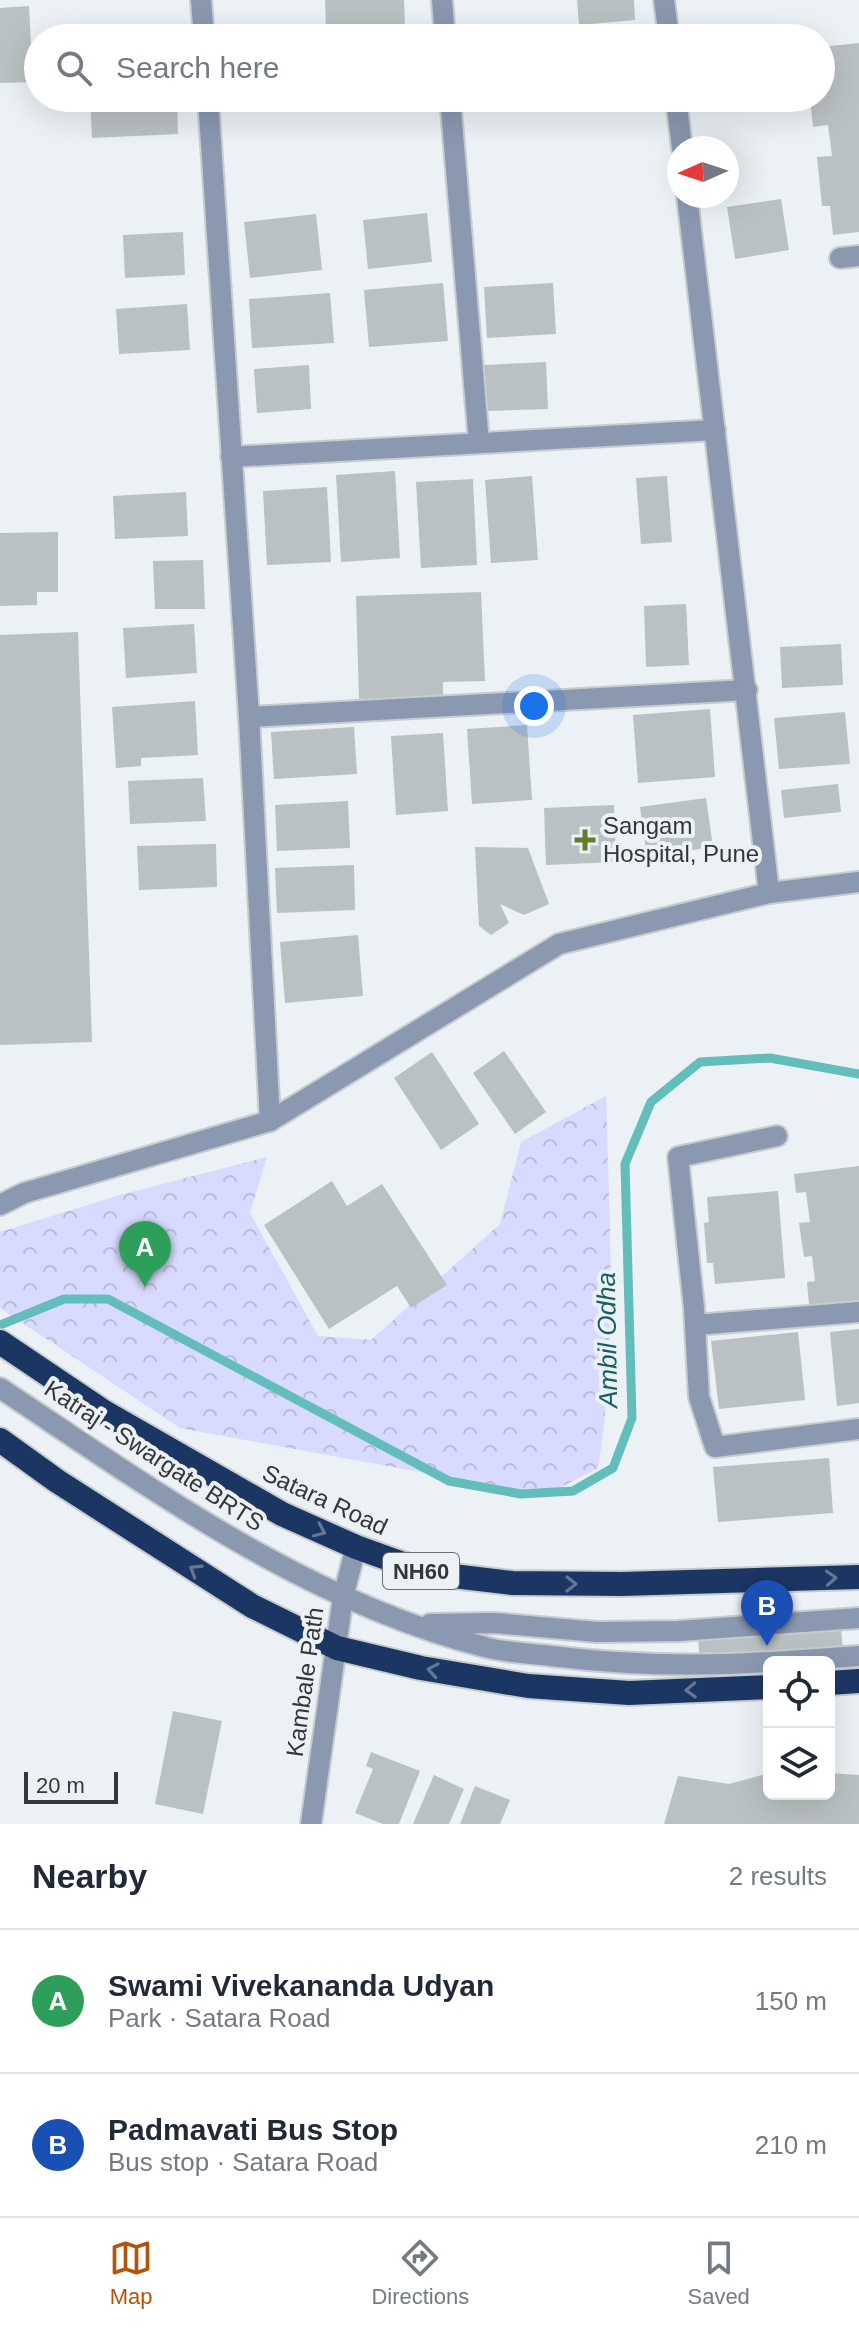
<!DOCTYPE html>
<meta charset="utf-8">
<style>
body{margin:0;font-family:Arial,sans-serif;background:#f6f6f7;color:#1f2937}
.controls{position:absolute;right:24px;bottom:24px;display:grid;overflow:hidden;border-radius:12px;box-shadow:0 8px 32px #0002}
.controls button{width:72px;height:72px;display:grid;place-items:center;padding:0;border:0;border-bottom:2px solid #e0e1e3;background:#fff;color:#1f2937;font:40px sans-serif}
.compass{position:absolute;left:667px;top:136px;width:72px;height:72px;border-radius:50%;background:#fff;box-shadow:0 8px 32px #0002;rotate:267deg}
.scale{position:absolute;left:24px;bottom:20px;width:94px;box-sizing:border-box;padding-left:8px;border:4px solid #343638;border-top:0;font-size:22px;line-height:28px;white-space:nowrap;color:#343638;-webkit-text-stroke:6px #ebf1f5;paint-order:stroke}
.you{position:absolute;left:534px;top:706px;width:28px;height:28px;margin:-20px;border:6px solid #fff;border-radius:50%;background:#1a73e8;box-shadow:0 0 0 12px #1a73e833}
.badge{display:grid;place-items:center;width:52px;height:52px;border-radius:50%;background:#b45309;color:#fff;font-size:26px;font-weight:700}
.pin{position:absolute;translate:-50% -66px;filter:drop-shadow(0 2px 4px #0008)}
.pin::after{content:'';position:absolute;top:42px;width:28px;height:24px;background:inherit;clip-path:polygon(0 0,100% 0,50% 100%)}
.list{margin:0;padding:0;list-style:none}
h2{display:flex;justify-content:space-between;align-items:center;height:104px;margin:0;padding:0 32px;font-size:34px}
h2 small{font-size:26px;font-weight:400;color:#747a83}
.list li{display:grid;grid-template-columns:52px 1fr auto;gap:24px;align-items:center;box-sizing:border-box;height:144px;padding:0 32px;border-top:2px solid #e0e1e3}
.list b{display:block;font-size:30px;white-space:nowrap}
.list p{margin:0;font-size:26px;white-space:nowrap;color:#747a83}
.list em{font-size:26px;font-style:normal;color:#747a83}
.icon{flex:none;width:44px;height:44px;fill:none;stroke:currentColor;stroke-width:2;stroke-linecap:round;stroke-linejoin:round}
.map{position:relative;flex:none;width:859px;height:1824px;overflow:hidden}
.search{position:absolute;background:#fff;box-shadow:0 8px 32px #0002;left:24px;right:24px;top:24px;height:88px;display:flex;align-items:center;gap:20px;box-sizing:border-box;padding:0 28px;border-radius:44px;color:#747a83;font-size:30px}
.sheet{height:392px;background:#fff}
nav{display:flex;justify-content:space-around;align-items:center;box-sizing:border-box;height:112px;border-top:2px solid #e0e1e3;background:#fff;font-size:22px;color:#747a83}
nav a{display:grid;justify-items:center;gap:4px}
nav .on{color:#b45309}
.map>svg:first-child{display:block}
.park{fill:url(#park-crowns)}
.lines{fill:none;stroke-linecap:round;stroke-linejoin:round}
.stream{stroke:#63bdba;stroke-width:9}
.building{fill:#bac1c3}
.minor-casing{stroke:#c6cccf;stroke-width:24}
.highway-casing{stroke:#c6cccf;stroke-width:28}
.minor{stroke:#8a98b0;stroke-width:20}
.highway{stroke:#1c3664;stroke-width:24}
.oneway{stroke:#647797}
.poi-dot{fill:#627d30;stroke:#ebf1f5;stroke-width:3}
.labels{text-anchor:middle;stroke-width:8;stroke-linejoin:round;paint-order:stroke}
.shield{fill:#ebf1f5;stroke:#6b6e71;stroke-width:2}
.shield-label{font-size:22px;font-weight:bold;fill:#343638}
.poi-label{font-size:24px;fill:#343638;stroke:#ebf1f5;text-anchor:start}
.street-label{font-size:24px;fill:#343638;stroke:#ebf1f5}
.water-label{font-size:26px;font-style:italic;fill:#14605f;stroke:#ebf1f5}
</style>
<div class="map">
<svg width="859" height="1824" viewBox="0 0 859 1824">
<defs>
<pattern id="park-crowns" width="20" height="18" patternUnits="userSpaceOnUse" patternTransform="scale(2)"><rect width="20" height="18" fill="#d8daff"/><path d="M2 6a3 3 0 1 1 6 0M12 15a3 3 0 1 1 6 0" fill="none" stroke="#babcdb"/></pattern>
</defs>
<rect width="100%" height="100%" fill="#ebf1f5"/>
<path class="park" d="M606 1096C609 1219 618 1346 598 1468L546 1495 180 1428 0 1308V1232L120 1195 267 1157 250 1213 318 1336 371 1340 500 1224 521 1142Z"/>
<g class="lines">
<polyline class="stream" points="0,1325 64,1299 108,1299 449,1481 521,1494 573,1491 613,1468 632,1418 625,1164 651,1102 700,1062 770,1058 859,1074"/>
</g>
<g class="building">
<polygon points="325,0 404,0 405,24 326,27"/>
<polygon points="577,0 634,0 635,20 579,25"/>
<polygon points="29,6 33,82 0,83 0,8"/>
<polygon points="859,43 859,232 833,235 830,206 822,206 817,157 832,156 828,125 813,127 810,98 821,98 821,47"/>
<polygon points="90,98 177,98 178,134 92,138"/>
<polygon points="233,98 300,98 301,109 234,112"/>
<polygon points="346,98 409,98 410,103 347,110"/>
<polygon points="781,199 789,250 735,259 727,207"/>
<polygon points="427,213 432,262 368,269 363,220"/>
<polygon points="316,214 322,270 250,278 244,222"/>
<polygon points="183,232 185,275 125,278 123,235"/>
<polygon points="443,283 448,341 369,347 364,290"/>
<polygon points="553,283 556,334 487,338 484,287"/>
<polygon points="330,293 334,343 252,348 249,299"/>
<polygon points="187,304 190,350 119,354 116,309"/>
<polygon points="546,362 548,409 486,411 484,365"/>
<polygon points="309,365 311,409 257,413 254,369"/>
<polygon points="395,471 400,558 341,562 336,475"/>
<polygon points="532,476 538,560 491,563 485,480"/>
<polygon points="667,476 672,542 641,544 636,478"/>
<polygon points="473,479 477,565 421,568 416,482"/>
<polygon points="327,487 331,562 267,565 263,491"/>
<polygon points="186,492 188,536 115,539 113,496"/>
<polygon points="58,532 58,592 37,592 37,605 0,606 0,533"/>
<polygon points="203,560 205,609 155,609 153,561"/>
<polygon points="481,592 485,681 443,682 443,698 359,700 356,596"/>
<polygon points="686,604 689,665 646,667 644,606"/>
<polygon points="194,624 197,673 126,678 123,628"/>
<polygon points="78,632 92,1042 0,1045 0,635"/>
<polygon points="841,644 843,685 782,688 780,647"/>
<polygon points="195,701 198,755 141,758 141,766 116,768 112,707"/>
<polygon points="710,709 715,777 638,783 633,715"/>
<polygon points="845,712 850,764 779,769 774,718"/>
<polygon points="527,725 532,800 472,804 467,729"/>
<polygon points="354,727 357,774 274,779 271,732"/>
<polygon points="443,733 448,811 396,815 391,736"/>
<polygon points="203,778 206,821 130,824 128,781"/>
<polygon points="838,784 841,812 784,818 781,790"/>
<polygon points="706,798 713,847 647,857 640,807"/>
<polygon points="348,801 350,848 277,851 275,805"/>
<polygon points="614,805 616,862 546,865 544,808"/>
<polygon points="216,844 217,887 139,890 137,846"/>
<polygon points="475,847 528,848 549,904 524,915 500,904 509,923 491,935 479,926"/>
<polygon points="354,865 355,910 277,913 275,868"/>
<polygon points="358,935 363,996 285,1003 280,942"/>
<polygon points="504,1051 546,1112 515,1134 473,1073"/>
<polygon points="432,1052 479,1124 441,1150 394,1078"/>
<polygon points="859,1166 859,1300 809,1305 807,1282 815,1281 812,1256 804,1257 799,1223 810,1222 806,1192 796,1193 794,1174"/>
<polygon points="332,1181 347,1206 382,1184 447,1285 411,1308 397,1286 329,1329 264,1225"/>
<polygon points="778,1191 785,1278 715,1284 713,1263 707,1263 704,1223 709,1222 707,1197"/>
<polygon points="859,1329 859,1403 837,1406 830,1332"/>
<polygon points="798,1332 805,1400 719,1409 711,1341"/>
<polygon points="829,1458 833,1513 718,1522 713,1467"/>
<polygon points="841,1626 843,1652 700,1663 698,1637"/>
<polygon points="173,1711 222,1721 203,1814 155,1804"/>
<polygon points="371,1752 420,1771 399,1824 383,1824 355,1813 373,1769 366,1766"/>
<polygon points="769,1773 769,1794 829,1794 829,1773 859,1775 859,1824 664,1824 678,1776 729,1784"/>
<polygon points="434,1775 464,1789 449,1824 413,1824"/>
<polygon points="475,1786 510,1800 500,1824 460,1824"/>
</g>
<g class="lines">
<defs>
<g id="minor">
<polyline points="201,0 204,38"/>
<polyline points="442,0 445,38"/>
<polyline points="664,0 669,38"/>
<polyline points="208,98 249,717 270,1121"/>
<polyline points="450,98 479,443"/>
<polyline points="676,98 682,148"/>
<polyline points="687,196 769,893"/>
<polyline points="840,258 859,256"/>
<polyline points="231,457 715,430"/>
<polyline points="249,717 747,690"/>
<polyline points="777,1136 678,1157 694,1308 699,1397 715,1447 859,1429"/>
<polyline points="0,1205 24,1193 270,1121 559,944 769,893 859,882"/>
<polyline points="695,1325 859,1312"/>
<path d="M0 1388C152 1489 305 1601 485 1647 506 1653 529 1653 551 1656 625 1665 695 1667 769 1662"/>
<polyline points="430,1624 494,1623 597,1632 679,1631 859,1618"/>
<polyline points="773,1662 859,1656"/>
<polyline points="311,1824 343,1597 356,1547"/>
</g>
<g id="highway">
<polyline points="0,1342 104,1412 282,1514 356,1547 428,1573 512,1583 622,1584 859,1577"/>
<polyline points="0,1440 57,1481 252,1606 337,1648 421,1668 528,1686 629,1693 769,1687"/>
<polyline points="829,1683 859,1681"/>
</g>
</defs>
<use href="#minor" class="minor-casing"/>
<use href="#highway" class="highway-casing"/>
<use href="#minor" class="minor"/>
<use href="#highway" class="highway"/>
</g>
<defs><path id="oneway-chevron" d="M-2-3.5L2.5 0L-2 3.5" fill="none" stroke-width="1.6" stroke-linecap="round" stroke-linejoin="round" transform="scale(2)"/></defs>
<g class="oneway">
<use href="#oneway-chevron" transform="translate(320 1531) rotate(24)"/>
<use href="#oneway-chevron" transform="translate(195 1570) rotate(-148)"/>
<use href="#oneway-chevron" transform="translate(831 1578) rotate(-3)"/>
<use href="#oneway-chevron" transform="translate(571 1584) rotate(1)"/>
<use href="#oneway-chevron" transform="translate(433 1670) rotate(-170)"/>
<use href="#oneway-chevron" transform="translate(691 1690) rotate(178)"/>
</g>
<path class="poi-dot" d="M581 828h8v8h8v8h-8v8h-8v-8h-8v-8h8z"/>
<g class="labels">
<rect class="shield" x="383" y="1553" width="76" height="36" rx="6"/>
<g class="shield-label">
<text x="421" y="1579">NH60</text>
</g>
<g class="poi-label">
<text x="603" y="834">Sangam<tspan x="603" dy="28">Hospital, Pune</tspan></text>
</g>
<g class="street-label">
<text transform="translate(154 1456) rotate(33)" y="8">Katraj - Swargate BRTS</text>
<text transform="translate(325 1500) rotate(25)" y="8">Satara Road</text>
<text transform="translate(305 1682) rotate(-82)" y="8">Kambale Path</text>
</g>
<g class="water-label">
<text transform="translate(607 1340) rotate(-91)" y="9">Ambil Odha</text>
</g>
</g>
</svg>
<div class="controls">
<button><svg class="icon" aria-label="locate" viewBox="0 0 24 24"><circle cx="12" cy="12" r="6"/><path d="M12 2v4M12 18v4M2 12h4M18 12h4"/></svg></button>
<button><svg class="icon" aria-label="layers" viewBox="0 0 24 24"><path d="M12 4l9 5-9 5-9-5zM3 14l9 5 9-5"/></svg></button>
</div>
<svg class="compass" viewBox="-18 -18 36 36"><path d="M0-13l5 13h-10z" fill="#e53935"/><path d="M0 13l5-13h-10z" fill="#747a83"/></svg>
<div class="scale">20 m</div>
<div class="you"></div>
<div class="pin badge" style="left:145px;top:1287px;background:#2e9e5b">A</div>
<div class="pin badge" style="left:767px;top:1646px;background:#1a4fb4">B</div>
<div class="search"><svg class="icon" aria-label="search" viewBox="0 0 24 24"><circle cx="10" cy="10" r="6"/><path d="M15 15l6 6"/></svg>Search here</div>
</div>
<section class="sheet">
<h2>Nearby<small>2 results</small></h2>
<ul class="list">
<li><span class="badge" style="background:#2e9e5b">A</span><div><b>Swami Vivekananda Udyan</b><p>Park · Satara Road</p></div><em>150 m</em></li>
<li><span class="badge" style="background:#1a4fb4">B</span><div><b>Padmavati Bus Stop</b><p>Bus stop · Satara Road</p></div><em>210 m</em></li>
</ul>
</section>
<nav>
<a class="on"><svg class="icon" aria-label="map" viewBox="0 0 24 24"><path d="M3 6l6-2 6 2 6-2v14l-6 2-6-2-6 2zM9 4v14M15 6v14"/></svg>Map</a>
<a><svg class="icon" aria-label="directions" viewBox="0 0 24 24"><path d="M12 3l9 9-9 9-9-9zM9 14v-3h6M13 9l2 2-2 2"/></svg>Directions</a>
<a><svg class="icon" aria-label="saved" viewBox="0 0 24 24"><path d="M7 4h10v16l-5-4-5 4z"/></svg>Saved</a>
</nav>
